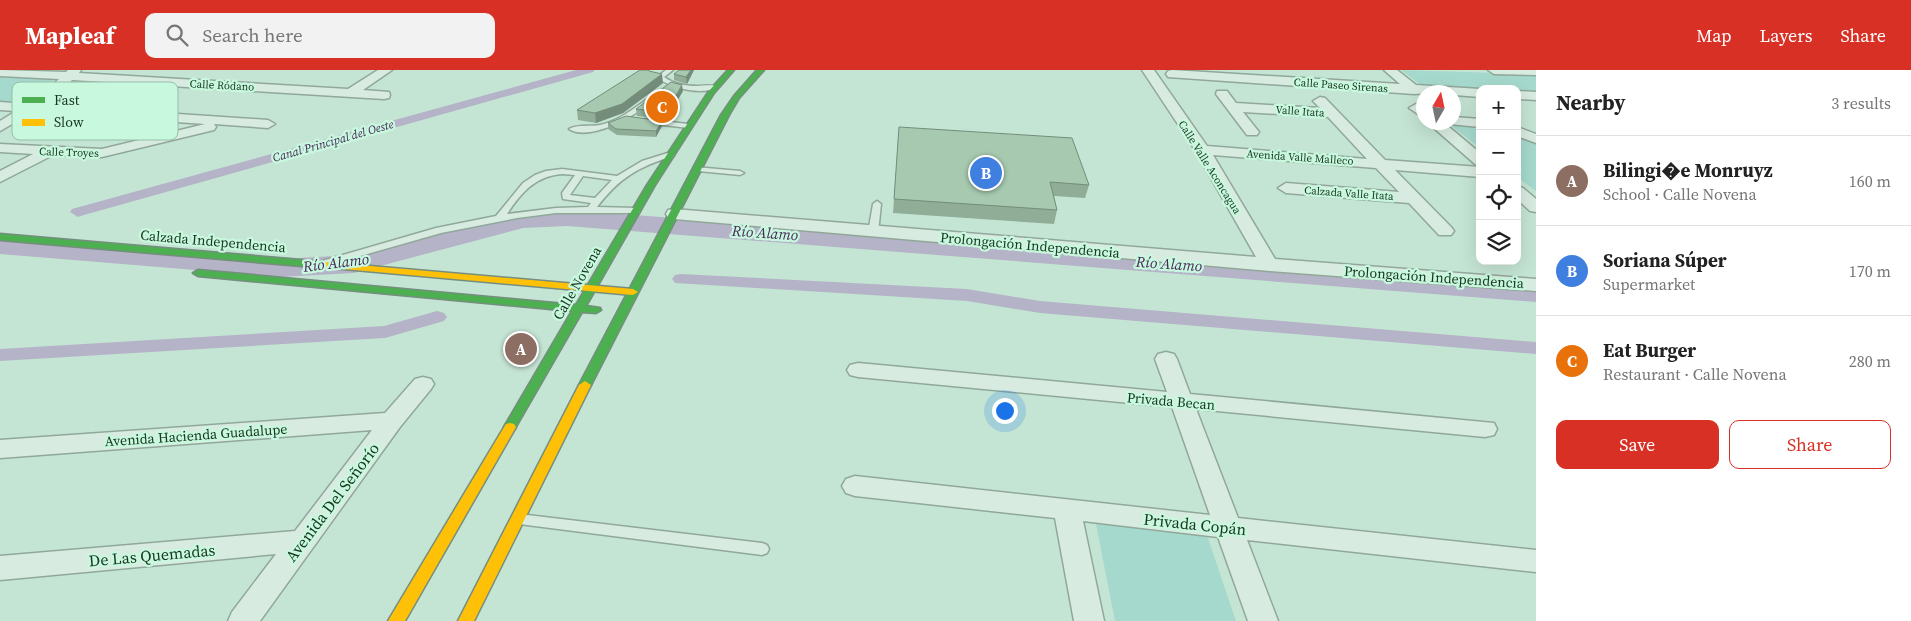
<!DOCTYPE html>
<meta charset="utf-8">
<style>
body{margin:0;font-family:"Source Serif 4",serif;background:#f2f2f2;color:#222}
.controls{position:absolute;right:15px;top:15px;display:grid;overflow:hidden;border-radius:10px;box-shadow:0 5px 20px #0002}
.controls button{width:45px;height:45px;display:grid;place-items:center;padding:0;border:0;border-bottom:1px solid #e0e0e0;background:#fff;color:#222;font:25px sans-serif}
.compass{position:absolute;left:1416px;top:15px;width:45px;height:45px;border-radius:50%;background:#fff;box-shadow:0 5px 20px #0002;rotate:9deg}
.you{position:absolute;left:1004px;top:340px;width:18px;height:18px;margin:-12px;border:4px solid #fff;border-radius:50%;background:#1a73e8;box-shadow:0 0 0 8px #1a73e833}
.badge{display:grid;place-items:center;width:32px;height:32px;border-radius:50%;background:#d93025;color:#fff;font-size:16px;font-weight:700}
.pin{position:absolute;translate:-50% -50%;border:2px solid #fff;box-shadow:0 1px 5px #0006}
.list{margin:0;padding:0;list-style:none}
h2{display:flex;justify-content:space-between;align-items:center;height:65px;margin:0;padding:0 20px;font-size:21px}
h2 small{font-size:16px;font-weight:400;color:#767676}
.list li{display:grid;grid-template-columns:32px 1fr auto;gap:15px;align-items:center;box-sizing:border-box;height:90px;padding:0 20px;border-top:1px solid #e0e0e0}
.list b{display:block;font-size:19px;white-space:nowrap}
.list p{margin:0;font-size:16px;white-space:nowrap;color:#767676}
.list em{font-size:16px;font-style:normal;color:#767676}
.actions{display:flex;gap:10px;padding:15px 20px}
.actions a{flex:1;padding:11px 0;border:1px solid #d93025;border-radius:10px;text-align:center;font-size:18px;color:#d93025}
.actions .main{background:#d93025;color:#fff}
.icon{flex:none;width:28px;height:28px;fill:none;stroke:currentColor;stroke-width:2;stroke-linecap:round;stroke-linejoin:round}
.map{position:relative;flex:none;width:1536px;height:551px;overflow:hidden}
header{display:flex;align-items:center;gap:30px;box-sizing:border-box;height:70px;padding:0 25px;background:#d93025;color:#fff}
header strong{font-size:24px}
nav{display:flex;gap:28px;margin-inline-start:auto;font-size:18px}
.search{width:350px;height:45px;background:#f2f2f2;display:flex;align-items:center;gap:12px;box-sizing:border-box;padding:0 18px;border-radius:10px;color:#767676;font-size:19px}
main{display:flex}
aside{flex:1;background:#fff}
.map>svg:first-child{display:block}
.green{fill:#a6d9cd}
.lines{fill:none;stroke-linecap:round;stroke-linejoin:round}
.canal{fill:#b5b3c7;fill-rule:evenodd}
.river{fill:#b5b3c7;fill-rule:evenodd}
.lane-casing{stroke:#90a899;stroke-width:3}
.street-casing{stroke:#90a899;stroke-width:3}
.fast-casing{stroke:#768e7f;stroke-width:3}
.slow-casing{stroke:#768e7f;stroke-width:3}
.lane{fill:#d8ebe1;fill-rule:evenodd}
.street{fill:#d8ebe1;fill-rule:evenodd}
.fast{fill:#4caf50;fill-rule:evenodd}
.slow{fill:#ffc107;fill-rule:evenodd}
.wall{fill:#8fad97}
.shaded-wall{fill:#748d7b}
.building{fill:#a6c9b0;stroke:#748d7b}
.labels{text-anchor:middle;stroke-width:4.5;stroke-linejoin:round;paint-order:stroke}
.far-street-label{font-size:11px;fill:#193620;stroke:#c8f9df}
.far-water-label{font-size:12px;font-style:italic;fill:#492658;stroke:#c8f9df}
.street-label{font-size:14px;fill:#193620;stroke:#c8f9df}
.water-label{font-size:15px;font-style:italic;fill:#492658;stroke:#c8f9df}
.near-street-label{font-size:16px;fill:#193620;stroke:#c8f9df}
.key{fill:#c8f9df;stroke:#94bea6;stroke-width:1}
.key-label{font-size:14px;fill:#193620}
</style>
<header>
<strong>Mapleaf</strong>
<div class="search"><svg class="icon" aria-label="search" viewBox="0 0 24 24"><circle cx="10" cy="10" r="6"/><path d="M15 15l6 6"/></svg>Search here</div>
<nav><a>Map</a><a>Layers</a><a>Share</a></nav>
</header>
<main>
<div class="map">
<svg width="1536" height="551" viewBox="0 0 1536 551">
<rect width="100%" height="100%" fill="#c5e5d4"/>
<g class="green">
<polygon points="1401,0 1536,4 1536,21 1422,16"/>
<path d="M0 6 53 10C30 31 31 33 0 31Z"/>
<polygon points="1449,54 1480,56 1480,78"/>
<polygon points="1517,66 1536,73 1536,121 1517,107"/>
<polygon points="1096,454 1207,465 1236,551 1115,551"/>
</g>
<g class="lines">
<g class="canal">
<polygon points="576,0 595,0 593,2 84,145 78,147 70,142 72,139"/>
<polygon points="681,204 967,219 1040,231 1536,272 1536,284 1040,243 967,231 675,213 672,209 675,205"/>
<polygon points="437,241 444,243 447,247 444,251 385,268 0,291 0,279 384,256"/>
</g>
<polygon class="river" points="567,140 1536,212 1536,232 567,156 523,158 354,203 279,207 0,184 0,166 279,189 354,185 522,142"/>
<defs>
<g id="lane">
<path d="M666 0H673L664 7C674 14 685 16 697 16 704 16 712 14 717 17 703 26 669 18 657 7Z"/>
<path d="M646 30 651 31C637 46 589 72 569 59 577 54 591 57 600 55 618 51 632 40 646 30Z"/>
<polygon points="645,49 688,54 692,56 688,58 648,53 644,51"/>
<path d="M671 82H674V86C639 96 619 108 597 137L636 138 640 141 639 143H556L517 148 441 163 325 196 320 193 322 191 436 158 496 146 523 113 535 105 546 101 562 99 617 106 642 91ZM562 104 575 105 562 123 563 129 591 133 588 137 556 138 507 144C521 123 535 106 562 104ZM583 106 612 110 595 128 570 125Z"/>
<polygon points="695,97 740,101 744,103 740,105 698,101 694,99"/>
<polygon points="877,131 881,134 878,163 873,166 868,163 873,134"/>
<polygon points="519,444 762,473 767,475 769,479 767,483 762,485 519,454 514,453 512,449 514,445"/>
</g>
<g id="street">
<polygon points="0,0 66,2 68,0 81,0 79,3 348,19 378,0 392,0 363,20 389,22 390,25 389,28 384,29 72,10 54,29 44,35 268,50 275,54 268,58 214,54 216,57 214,60 102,87 53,85 0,112 0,101 33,84 0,82 0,74 102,79 205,54 33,42 0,61 0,51 16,41 0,40 0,32 27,34 44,23 59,9 0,6"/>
<polygon points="1142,0 1154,0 1207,76 1367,89 1328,47 1243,42 1259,62 1257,65 1247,65 1216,24 1217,21 1227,21 1236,33 1320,38 1313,31 1320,27 1325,28 1385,90 1480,97 1480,107 1395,100 1451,157 1454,161 1451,165 1439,165 1409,133 1286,123 1278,118 1286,113 1399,122 1376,98 1213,85 1275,189 1536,209 1536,221 1270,201 674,149 668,148 666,144 668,140 674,139 1256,187 1195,80"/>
<polygon points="1172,0 1400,14 1384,0 1397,0 1416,15 1480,19 1480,27 1454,25 1454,22 1414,24 1168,7 1166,4 1168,1"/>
<polygon points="1488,0 1536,0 1536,5 1494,4"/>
<polygon points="1517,21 1536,22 1536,30 1517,29"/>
<polygon points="1416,34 1424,37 1424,48 1409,38"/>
<polygon points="1454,47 1480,49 1480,57 1449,54 1454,52"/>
<polygon points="1427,52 1443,52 1480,83 1480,95 1475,94"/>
<polygon points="1517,57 1536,64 1536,73 1517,66"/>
<polygon points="1517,116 1523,118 1536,129 1536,142 1530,141 1517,129"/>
<polygon points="1166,282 1174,284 1177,289 1190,324 1494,353 1497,359 1494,365 1485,367 1196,339 1238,448 1536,480 1536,502 1247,470 1278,551 1248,551 1218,467 1083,451 1104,551 1074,551 1055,448 855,426 846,423 842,416 846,409 855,406 1210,445 1172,337 858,307 850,305 847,300 850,295 858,293 1167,322 1155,289 1158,284"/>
<polygon points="423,307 431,309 434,314 431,319 400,357 260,551 228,551 232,542 276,484 0,510 0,486 295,461 372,360 0,388 0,370 385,343 415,309"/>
</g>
<g id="fast">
<polygon points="728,0 734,0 714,23 655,115 586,236 600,238 601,240 596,243 582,242 514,360 506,360 504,357 572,241 198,206 193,203 198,200 576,235 647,115 709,21"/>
<polygon points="757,0 764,0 739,28 729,45 591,315 589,318 581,318 579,315 721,45 734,26"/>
<polygon points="0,164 313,191 318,194 313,197 0,170"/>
</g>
<g id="slow">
<polygon points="313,191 633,219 638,222 633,225 310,196 308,194"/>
<polygon points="585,311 591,315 474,551 458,551 579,315"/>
<polygon points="510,353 514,354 516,357 405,551 388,551 506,354"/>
</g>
</defs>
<use href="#lane" class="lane-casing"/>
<use href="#street" class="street-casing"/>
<use href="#fast" class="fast-casing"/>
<use href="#slow" class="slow-casing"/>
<use href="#lane" class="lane"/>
<use href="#street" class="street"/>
<use href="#fast" class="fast"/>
<use href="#slow" class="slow"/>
</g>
<g class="wall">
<polygon points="694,0 687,14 674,10 674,4"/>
<polygon points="663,13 623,43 596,53 578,50 577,40"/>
<polygon points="683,21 666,49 637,46 636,39"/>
<polygon points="608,53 662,56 656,67 617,65 608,59"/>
<polygon points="898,70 1089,115 1085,128 1054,126 1057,140 1054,154 893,143"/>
</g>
<g class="shaded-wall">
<polygon points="691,0 694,0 687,14 686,7"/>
<polygon points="662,4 663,13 623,43 596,53 595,43"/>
<polygon points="682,15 683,21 666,49 666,43"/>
<polygon points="662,51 662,56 656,67 656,61"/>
</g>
<g class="building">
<polygon points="640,0 648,0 649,1 662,4 622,34 595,43 577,40"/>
<polygon points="679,0 691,0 686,7 674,4"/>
<polygon points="671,12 682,15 666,43 636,39"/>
<polygon points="626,46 662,51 656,61 616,59 608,53"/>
<polygon points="899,57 1072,68 1089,115 1050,112 1057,140 894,129"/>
</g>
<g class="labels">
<g class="far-street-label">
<text transform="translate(222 15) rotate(3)" y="4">Calle Ródano</text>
<text transform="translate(1341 15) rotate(4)" y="4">Calle Paseo Sirenas</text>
<text transform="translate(1300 41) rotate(4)" y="4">Valle Itata</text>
<text transform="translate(69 82) rotate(2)" y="4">Calle Troyes</text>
<text transform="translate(1300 87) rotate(4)" y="4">Avenida Valle Malleco</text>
<text transform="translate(1210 97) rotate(58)" y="4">Calle Valle Aconcagua</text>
<text transform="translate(1349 123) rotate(4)" y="4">Calzada Valle Itata</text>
</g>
<g class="far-water-label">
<text transform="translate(333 71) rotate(-16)" y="4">Canal Principal del Oeste</text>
</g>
<g class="street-label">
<text transform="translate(213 171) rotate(5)" y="5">Calzada Independencia</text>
<text transform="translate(1030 175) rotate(5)" y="5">Prolongación Independencia</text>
<text transform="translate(1434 207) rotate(4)" y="5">Prolongación Independencia</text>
<text transform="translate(577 213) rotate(-60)" y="5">Calle Novena</text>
<text transform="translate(1171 331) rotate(5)" y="5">Privada Becan</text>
<text transform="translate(196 365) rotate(-4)" y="5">Avenida Hacienda Guadalupe</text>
</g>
<g class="water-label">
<text transform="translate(765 163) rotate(4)" y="5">Río Alamo</text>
<text transform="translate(336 193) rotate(-7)" y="5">Río Alamo</text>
<text transform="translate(1169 194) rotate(4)" y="5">Río Alamo</text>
</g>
<g class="near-street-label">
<text transform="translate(332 432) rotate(-53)" y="6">Avenida Del Señorío</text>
<text transform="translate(1195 454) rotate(6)" y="6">Privada Copán</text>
<text transform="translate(152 485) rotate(-5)" y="6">De Las Quemadas</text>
</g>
</g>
<rect x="12" y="12" width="166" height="58" rx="8" class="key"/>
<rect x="22" y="27" width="23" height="6" fill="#4caf50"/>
<rect x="22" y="49" width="23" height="7" fill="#ffc107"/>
<g class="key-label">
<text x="54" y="35">Fast</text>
<text x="54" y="57">Slow</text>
</g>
</svg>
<div class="controls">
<button>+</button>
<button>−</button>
<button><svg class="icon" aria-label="locate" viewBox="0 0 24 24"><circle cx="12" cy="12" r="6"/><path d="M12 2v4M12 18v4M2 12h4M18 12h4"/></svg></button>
<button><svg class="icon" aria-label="layers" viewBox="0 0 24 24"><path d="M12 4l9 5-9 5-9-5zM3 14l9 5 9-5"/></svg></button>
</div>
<svg class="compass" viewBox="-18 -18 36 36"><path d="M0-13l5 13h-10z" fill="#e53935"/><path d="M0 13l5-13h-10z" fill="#767676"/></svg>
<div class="you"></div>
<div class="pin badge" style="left:521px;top:279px;background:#8d6e63">A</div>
<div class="pin badge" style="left:986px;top:103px;background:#3f7fe0">B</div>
<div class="pin badge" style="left:662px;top:37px;background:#e8710a">C</div>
</div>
<aside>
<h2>Nearby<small>3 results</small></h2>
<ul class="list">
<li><span class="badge" style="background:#8d6e63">A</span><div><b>Bilingi�e Monruyz</b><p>School · Calle Novena</p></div><em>160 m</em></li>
<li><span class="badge" style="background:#3f7fe0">B</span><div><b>Soriana Súper</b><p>Supermarket</p></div><em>170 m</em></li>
<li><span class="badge" style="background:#e8710a">C</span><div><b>Eat Burger</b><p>Restaurant · Calle Novena</p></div><em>280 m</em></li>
</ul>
<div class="actions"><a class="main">Save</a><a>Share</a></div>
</aside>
</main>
